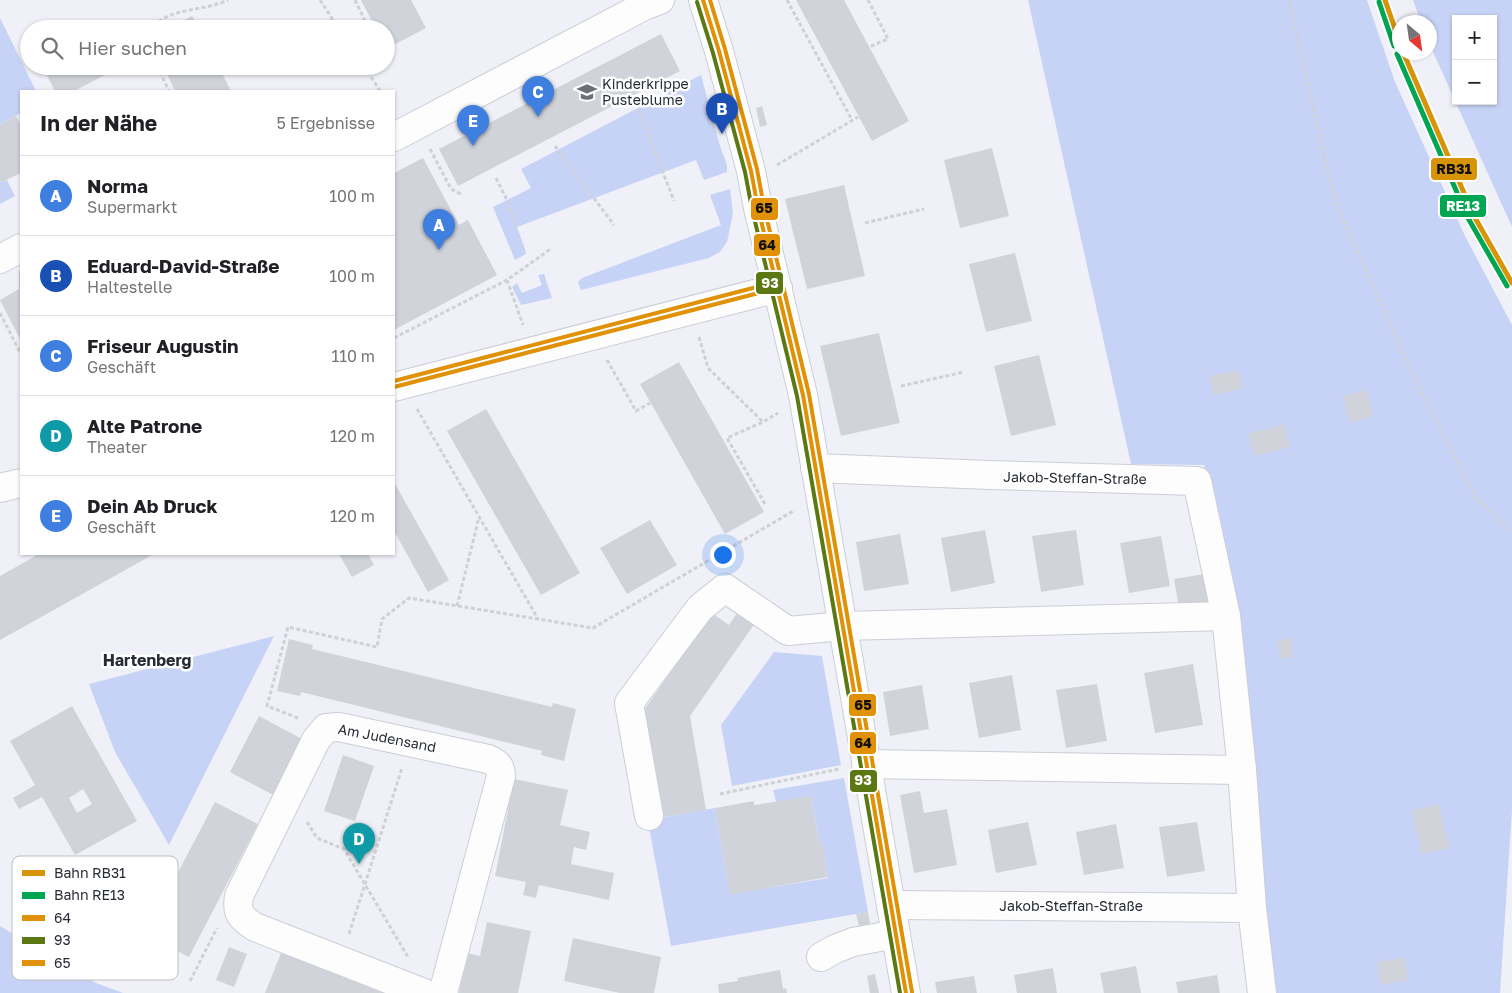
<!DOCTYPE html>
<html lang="de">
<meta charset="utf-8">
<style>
body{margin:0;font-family:"Golos Text",sans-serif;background:#f6f6f6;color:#202124}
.controls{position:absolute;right:15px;top:15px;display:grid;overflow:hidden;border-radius:0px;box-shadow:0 1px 4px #0004}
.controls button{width:45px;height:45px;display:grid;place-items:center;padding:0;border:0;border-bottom:1px solid #e0e0e0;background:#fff;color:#202124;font:25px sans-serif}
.compass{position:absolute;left:1392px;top:15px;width:45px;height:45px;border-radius:50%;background:#fff;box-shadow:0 1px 4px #0004;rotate:151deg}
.you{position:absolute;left:722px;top:554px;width:18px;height:18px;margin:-12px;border:4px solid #fff;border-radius:50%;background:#1a73e8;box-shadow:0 0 0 8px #1a73e833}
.badge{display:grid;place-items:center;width:32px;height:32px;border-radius:50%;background:#7c3aed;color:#fff;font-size:16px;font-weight:700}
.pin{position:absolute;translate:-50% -41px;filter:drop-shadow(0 1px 2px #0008)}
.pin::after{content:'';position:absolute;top:26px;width:18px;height:15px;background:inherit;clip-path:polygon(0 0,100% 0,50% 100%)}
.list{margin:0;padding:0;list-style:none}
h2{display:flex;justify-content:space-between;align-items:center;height:65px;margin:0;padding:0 20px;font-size:21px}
h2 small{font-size:16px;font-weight:400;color:#757577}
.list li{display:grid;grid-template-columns:32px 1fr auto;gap:15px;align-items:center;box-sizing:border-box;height:80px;padding:0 20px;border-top:1px solid #e0e0e0}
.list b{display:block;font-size:19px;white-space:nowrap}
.list p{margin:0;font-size:16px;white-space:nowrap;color:#757577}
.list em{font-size:16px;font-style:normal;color:#757577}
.icon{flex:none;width:28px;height:28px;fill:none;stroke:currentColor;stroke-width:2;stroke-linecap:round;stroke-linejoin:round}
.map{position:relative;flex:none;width:1512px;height:993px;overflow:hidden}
.search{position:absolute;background:#fff;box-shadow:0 1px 4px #0004;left:20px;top:20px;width:375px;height:55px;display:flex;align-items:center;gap:12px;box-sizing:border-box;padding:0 18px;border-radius:28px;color:#757577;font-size:19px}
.panel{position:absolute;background:#fff;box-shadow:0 1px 4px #0004;left:20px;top:90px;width:375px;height:465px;border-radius:0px}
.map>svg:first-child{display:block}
.green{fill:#c7d3f6;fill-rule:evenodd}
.building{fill:#d1d3db;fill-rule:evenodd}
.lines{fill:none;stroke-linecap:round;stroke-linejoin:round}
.minor-casing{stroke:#cbced6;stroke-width:30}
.path{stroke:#d0d1d4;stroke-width:3;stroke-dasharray:4 2.5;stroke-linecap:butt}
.minor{stroke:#fdfdfe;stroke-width:28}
.bus-1-casing{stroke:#fff;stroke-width:8}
.bus-2-casing{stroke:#fff;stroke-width:8}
.bus-3-casing{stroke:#fff;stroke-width:8}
.bus-1{stroke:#e09105;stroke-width:4}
.bus-2{stroke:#5b7813;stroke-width:4}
.bus-3{stroke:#e09105;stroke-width:4}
.rail-1-casing{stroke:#fff;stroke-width:9}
.rail-2-casing{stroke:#fff;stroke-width:9}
.rail-1{stroke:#d89408;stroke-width:5}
.rail-2{stroke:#00a651;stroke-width:5}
.labels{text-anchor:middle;stroke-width:5;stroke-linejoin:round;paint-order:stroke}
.poi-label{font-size:14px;fill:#272b35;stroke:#fff;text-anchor:start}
.street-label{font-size:14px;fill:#272b35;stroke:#fff}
.quarter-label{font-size:16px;font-weight:bold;fill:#272b35;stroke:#fff}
.key{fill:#fff;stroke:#bebfc2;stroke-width:1}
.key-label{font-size:14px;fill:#272b35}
.line-badge{stroke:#fff;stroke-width:2}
.badge-label{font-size:14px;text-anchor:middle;font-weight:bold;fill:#fff}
.pale-badge-label{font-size:14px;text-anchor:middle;font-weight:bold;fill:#111}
</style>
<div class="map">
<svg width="1512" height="993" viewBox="0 0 1512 993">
<rect width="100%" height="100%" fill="#f0f1f8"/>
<g class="green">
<polygon points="1028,0 1367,0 1395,82 1465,236 1512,325 1512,810 1500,993 1271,993 1238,628 1204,465 1131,464"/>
<path d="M1413 0H1512V227L1434 54 1430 44V22H1421ZM1456 19H1493V101H1456Z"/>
<polygon points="0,18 36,91 21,91 21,113 0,124"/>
<polygon points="701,75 720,146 727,165 727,172 704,180 696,160 517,227 525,249 526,254 515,260 493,207 531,188 521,169"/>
<polygon points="7,180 15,196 0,204 0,183"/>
<polygon points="730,189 733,213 727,242 720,252 709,258 581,290 578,282 582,278 721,225 710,195"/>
<polygon points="544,274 552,298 521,305 512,287 517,283 522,293 542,285 538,275"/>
<polygon points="274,636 169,845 115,752 89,684"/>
<polygon points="774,652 822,656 841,765 732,786 721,725"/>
<polygon points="844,778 868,912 671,946 649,827 642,821 715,808 730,894 828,878 822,842 819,842 811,796 776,802 773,790"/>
<polygon points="0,926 96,983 123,993 0,993"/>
</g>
<g class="building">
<polygon points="361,0 411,0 426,28 386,49 386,29 376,29"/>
<polygon points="796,0 844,0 909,121 872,141"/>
<polygon points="192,16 199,29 168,29"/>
<polygon points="661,34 680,71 458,186 439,149"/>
<polygon points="42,66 108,66 111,72 74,91 55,91"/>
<polygon points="163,66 218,66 231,91 175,91"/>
<polygon points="762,106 767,125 760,127 756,108"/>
<polygon points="16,116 21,125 21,173 0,183 0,124"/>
<polygon points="992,148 1009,216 960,228 944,160"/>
<polygon points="423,158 459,225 468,220 497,275 394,330 394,173"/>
<polygon points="844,185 865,276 807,289 785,199"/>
<polygon points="1015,253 1032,321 986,332 969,264"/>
<polygon points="21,270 21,341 0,300 19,289 19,271"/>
<polygon points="879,333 900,423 841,436 820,346"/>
<polygon points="1039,355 1056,425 1011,436 994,366"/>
<polygon points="679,362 764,512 725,534 640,384"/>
<polygon points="1238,370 1242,389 1213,395 1209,376"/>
<polygon points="1366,390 1373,416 1350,423 1343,396"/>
<polygon points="486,409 580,573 541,595 447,431"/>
<polygon points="1284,424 1290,447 1255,456 1248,434"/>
<polygon points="394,482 449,580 428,592 394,531"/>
<polygon points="650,520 677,565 627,594 600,548"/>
<polygon points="985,530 995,583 951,592 941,538"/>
<polygon points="1076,530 1084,585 1041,592 1032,536"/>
<polygon points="900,534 909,584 864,591 856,542"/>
<polygon points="1161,536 1170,586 1129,593 1120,543"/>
<polygon points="39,554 154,554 0,640 0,576"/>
<polygon points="339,554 368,554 374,565 352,577"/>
<polygon points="1205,574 1210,602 1179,608 1174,579"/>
<polygon points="741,607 758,619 690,716 706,810 663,817 644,710 712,613 729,625"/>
<polygon points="1291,638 1293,657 1280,659 1277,640"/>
<polygon points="289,639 313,645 312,649 552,707 553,703 576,709 564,761 541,755 542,751 301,692 300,696 277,691"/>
<polygon points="1193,664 1203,725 1155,733 1144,673"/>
<polygon points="1012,675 1021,730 979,738 969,683"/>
<polygon points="1097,684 1107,741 1066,748 1056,690"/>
<polygon points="922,685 929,729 890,736 883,692"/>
<path d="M72 706 137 821 75 855 42 797 19 809 13 798 35 785 10 741ZM83 789 92 804 77 813 69 798Z"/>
<polygon points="259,716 302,739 273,795 230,772"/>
<polygon points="343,755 374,766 355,821 324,811"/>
<polygon points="514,779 568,790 560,825 590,832 586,850 574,847 571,864 614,873 609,900 539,885 536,898 523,895 526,882 495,876"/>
<polygon points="920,791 924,813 947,809 957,865 914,873 900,795"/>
<polygon points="811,796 819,842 822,841 828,877 730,895 715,808 754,801 754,805"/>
<polygon points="215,802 258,824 189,957 145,935"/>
<polygon points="1439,804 1449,848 1422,854 1412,810"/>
<polygon points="1028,822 1037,865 996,873 988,830"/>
<polygon points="1197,822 1205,871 1167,877 1159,827"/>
<polygon points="1116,824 1124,868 1084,875 1076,832"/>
<polygon points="868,912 870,924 859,926 856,914"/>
<polygon points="487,922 531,931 518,993 459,993 467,953 480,956"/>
<polygon points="573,938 661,957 654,993 620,993 564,981"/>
<polygon points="229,947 247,954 234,987 216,980"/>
<polygon points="281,953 384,993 265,993"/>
<polygon points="1404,957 1408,980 1381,985 1377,962"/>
<polygon points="1136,966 1141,993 1104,993 1100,973"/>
<polygon points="1053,968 1057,993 1017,993 1014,975"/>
<polygon points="780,970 783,989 786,988 787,993 719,993 718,984 738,981 737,978"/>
<polygon points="875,974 879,993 870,993 867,976"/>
<polygon points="1217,975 1220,993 1178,993 1176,982"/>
<polygon points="974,976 977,993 937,993 935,982"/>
</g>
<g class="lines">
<defs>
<g id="minor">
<polyline points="703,0 719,51 751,171 758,208 803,395 906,993"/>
<polyline points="394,137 644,6 660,0"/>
<polyline points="0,259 21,248"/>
<polyline points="394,387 778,288"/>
<polyline points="815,468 989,475 1197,481 1226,616 1242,770 1252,908 1262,993"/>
<polyline points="0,488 21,483"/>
<polyline points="866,764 1242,770"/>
<polyline points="649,816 629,703 700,608 725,588 788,631 843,626 1226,616"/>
<polyline points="891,905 1252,908"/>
<polyline points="821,957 835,949 853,942 896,934"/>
<path d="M424 993 255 927C241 918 236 914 239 896L316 740 326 728 339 727 488 759C497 763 501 766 501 776L443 993"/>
</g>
</defs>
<use href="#minor" class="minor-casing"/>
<g class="path">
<polyline points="320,0 339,29"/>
<polyline points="355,0 369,29"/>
<polyline points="787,0 852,120"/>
<polyline points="868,0 888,39 869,47"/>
<polyline points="1289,0 1323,151 1337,206 1419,388 1475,496 1512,533"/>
<path d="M148 29C157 22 169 14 181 12 197 8 213 7 228 0"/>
<polyline points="157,66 169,91"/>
<polyline points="364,66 380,91"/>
<polyline points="636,103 674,201"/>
<polyline points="555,146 614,225"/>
<polyline points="430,149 451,189 463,195"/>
<polyline points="777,165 858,117"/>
<polyline points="496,178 507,200 517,227"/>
<polyline points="865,223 924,209"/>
<polyline points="507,280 523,325"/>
<polyline points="0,313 21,354"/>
<polyline points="699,337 708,368 763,422"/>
<polyline points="394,338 507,280 552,248"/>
<polyline points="607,360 636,411 650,403"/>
<polyline points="901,386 964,372"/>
<polyline points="417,409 538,619"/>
<polyline points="765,504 727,438 763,422 778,413"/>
<polyline points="457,606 479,517"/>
<polyline points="298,718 267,706 288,627 377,647 382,619 409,598 593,628 795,510"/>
<polyline points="720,794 839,769"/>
<polyline points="307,822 317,838 344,849 408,957"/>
<polyline points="349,934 402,768"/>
<polyline points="190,981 217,928"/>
</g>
<use href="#minor" class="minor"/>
<defs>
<g id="bus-1">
<polyline points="703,0 719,51 751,171 758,208 803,395 906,993"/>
<polyline points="394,387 778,288"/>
</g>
<polyline id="bus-2" points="697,2 713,53 745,172 752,209 797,396 900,993"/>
<g id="bus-3">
<polyline points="710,0 725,49 757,169 764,207 809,394 912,992"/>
<polyline points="394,381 776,282"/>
</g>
</defs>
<use href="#bus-1" class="bus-1-casing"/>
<use href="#bus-2" class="bus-2-casing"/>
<use href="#bus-3" class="bus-3-casing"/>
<use href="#bus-1" class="bus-1"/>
<use href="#bus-2" class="bus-2"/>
<use href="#bus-3" class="bus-3"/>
<defs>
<g id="rail-1">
<polyline points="1385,0 1400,43"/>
<polyline points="1403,52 1474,216 1512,283"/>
</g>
<g id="rail-2">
<polyline points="1379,2 1394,46"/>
<polyline points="1397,54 1468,218 1507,286"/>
</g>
</defs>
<use href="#rail-1" class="rail-1-casing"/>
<use href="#rail-2" class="rail-2-casing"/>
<use href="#rail-1" class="rail-1"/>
<use href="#rail-2" class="rail-2"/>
</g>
<defs>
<symbol id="school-bare" viewBox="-9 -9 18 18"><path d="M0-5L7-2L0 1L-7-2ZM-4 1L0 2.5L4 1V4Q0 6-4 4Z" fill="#6d7079" stroke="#fff" stroke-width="2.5" paint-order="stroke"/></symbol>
</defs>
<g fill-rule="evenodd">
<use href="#school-bare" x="573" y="78" width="28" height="28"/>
</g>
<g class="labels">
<g class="poi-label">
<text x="602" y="89">Kinderkrippe<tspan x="602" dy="16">Pusteblume</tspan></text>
</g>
<g class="street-label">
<text transform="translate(1075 478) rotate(1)" y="5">Jakob-Steffan-Straße</text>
<text transform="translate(387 738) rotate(11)" y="5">Am Judensand</text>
<text x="1071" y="911">Jakob-Steffan-Straße</text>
</g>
<g class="quarter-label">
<text x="147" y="666">Hartenberg</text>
</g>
</g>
<rect x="12" y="856" width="166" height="124" rx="8" class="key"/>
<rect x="22" y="870" width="23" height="6" fill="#d89408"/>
<rect x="22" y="892" width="23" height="7" fill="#00a651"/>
<rect x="22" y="915" width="23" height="6" fill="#e09105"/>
<rect x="22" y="937" width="23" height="7" fill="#5b7813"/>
<rect x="22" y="960" width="23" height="6" fill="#e09105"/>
<g class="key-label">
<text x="54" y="878">Bahn RB31</text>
<text x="54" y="900">Bahn RE13</text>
<text x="54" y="923">64</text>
<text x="54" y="945">93</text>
<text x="54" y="968">65</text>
</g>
<g class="line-badge">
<rect x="1430" y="157" width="48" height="24" rx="5" fill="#d89408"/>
<rect x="1439" y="194" width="48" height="24" rx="5" fill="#00a651"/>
<rect x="750" y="197" width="29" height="24" rx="5" fill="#e09105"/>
<rect x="753" y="233" width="28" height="24" rx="5" fill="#e09105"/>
<rect x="755" y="271" width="29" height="24" rx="5" fill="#5b7813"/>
<rect x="848" y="693" width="29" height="24" rx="5" fill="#e09105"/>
<rect x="849" y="731" width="28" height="24" rx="5" fill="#e09105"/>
<rect x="849" y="769" width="29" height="24" rx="5" fill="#5b7813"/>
</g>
<g class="badge-label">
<text x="1463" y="211">RE13</text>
<text x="770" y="288">93</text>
<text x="863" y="785">93</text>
</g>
<g class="pale-badge-label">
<text x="1454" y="174">RB31</text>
<text x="764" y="213">65</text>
<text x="767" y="250">64</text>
<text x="863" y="710">65</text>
<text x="863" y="748">64</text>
</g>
</svg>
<div class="controls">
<button>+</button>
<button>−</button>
</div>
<svg class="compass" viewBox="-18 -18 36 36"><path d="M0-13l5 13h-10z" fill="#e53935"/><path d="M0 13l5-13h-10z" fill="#757577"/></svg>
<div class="you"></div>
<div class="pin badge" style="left:439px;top:250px;background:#3f7fe0">A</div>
<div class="pin badge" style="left:722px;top:134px;background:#1a4fb4">B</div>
<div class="pin badge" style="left:538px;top:117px;background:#3f7fe0">C</div>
<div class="pin badge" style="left:359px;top:864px;background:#0f9aa8">D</div>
<div class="pin badge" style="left:473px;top:146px;background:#3f7fe0">E</div>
<div class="search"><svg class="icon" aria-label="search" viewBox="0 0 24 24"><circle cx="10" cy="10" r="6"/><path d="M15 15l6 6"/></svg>Hier suchen</div>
<section class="panel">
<h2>In der Nähe<small>5 Ergebnisse</small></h2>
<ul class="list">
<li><span class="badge" style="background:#3f7fe0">A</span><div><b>Norma</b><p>Supermarkt</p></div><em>100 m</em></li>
<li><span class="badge" style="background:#1a4fb4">B</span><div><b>Eduard-David-Straße</b><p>Haltestelle</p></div><em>100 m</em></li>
<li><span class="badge" style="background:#3f7fe0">C</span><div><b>Friseur Augustin</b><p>Geschäft</p></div><em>110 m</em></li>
<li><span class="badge" style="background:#0f9aa8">D</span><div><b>Alte Patrone</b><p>Theater</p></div><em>120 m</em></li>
<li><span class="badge" style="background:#3f7fe0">E</span><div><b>Dein Ab Druck</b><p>Geschäft</p></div><em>120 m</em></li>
</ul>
</section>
</div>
